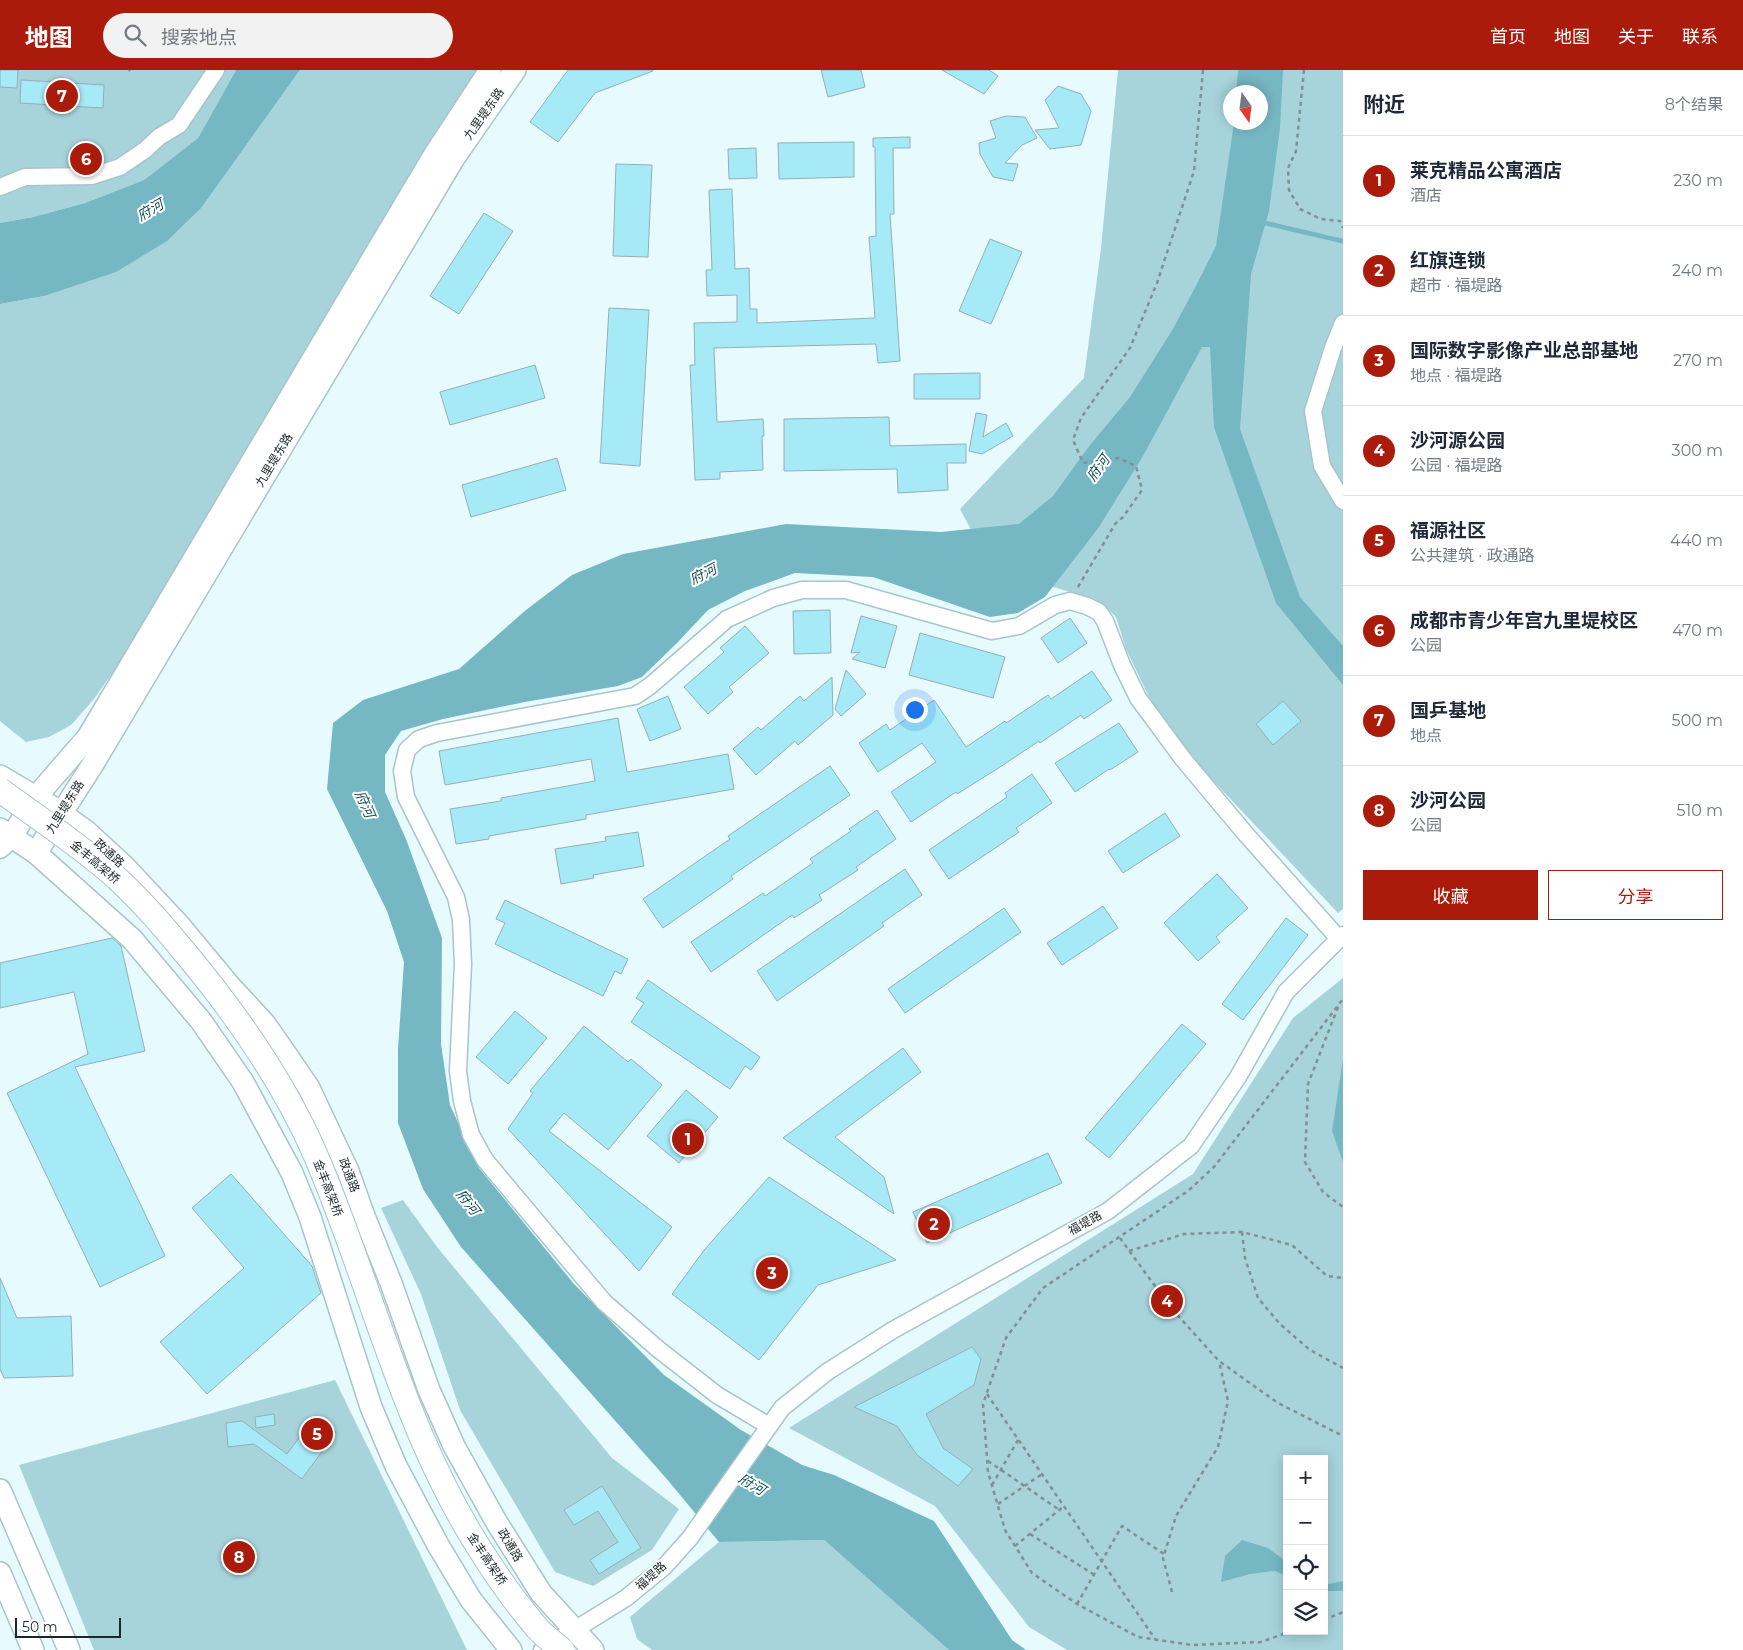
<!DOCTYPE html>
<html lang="zh">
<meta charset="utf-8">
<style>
body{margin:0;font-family:Montserrat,"Noto Sans SC",sans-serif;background:#f2f2f3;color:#1f2937}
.controls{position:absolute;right:15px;bottom:15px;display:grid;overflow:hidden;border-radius:0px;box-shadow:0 2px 12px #0003}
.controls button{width:45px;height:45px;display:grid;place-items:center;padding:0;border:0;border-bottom:1px solid #e0e1e3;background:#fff;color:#1f2937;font:25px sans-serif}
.compass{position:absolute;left:1223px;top:15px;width:45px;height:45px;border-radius:50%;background:#fff;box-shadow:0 2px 12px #0003;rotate:166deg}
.scale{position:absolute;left:15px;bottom:12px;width:106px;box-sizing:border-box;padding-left:5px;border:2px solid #1b2729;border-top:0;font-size:14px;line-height:18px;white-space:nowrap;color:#1b2729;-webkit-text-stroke:4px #fff;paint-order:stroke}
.you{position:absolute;left:914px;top:639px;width:18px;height:18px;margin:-12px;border:4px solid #fff;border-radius:50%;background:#1a73e8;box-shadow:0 0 0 8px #1a73e833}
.badge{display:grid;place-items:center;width:32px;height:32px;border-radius:50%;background:#ab1b0b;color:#fff;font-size:16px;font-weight:700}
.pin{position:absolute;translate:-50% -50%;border:2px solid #fff;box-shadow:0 1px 5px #0006}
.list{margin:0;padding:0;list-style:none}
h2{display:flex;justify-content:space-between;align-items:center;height:65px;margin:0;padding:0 20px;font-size:21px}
h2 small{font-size:16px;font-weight:400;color:#747a83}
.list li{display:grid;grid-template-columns:32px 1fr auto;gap:15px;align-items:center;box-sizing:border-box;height:90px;padding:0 20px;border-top:1px solid #e0e1e3}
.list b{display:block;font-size:19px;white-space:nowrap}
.list p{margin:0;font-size:16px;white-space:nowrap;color:#747a83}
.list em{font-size:16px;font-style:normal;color:#747a83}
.actions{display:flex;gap:10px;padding:15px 20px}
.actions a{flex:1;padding:11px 0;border:1px solid #ab1b0b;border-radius:0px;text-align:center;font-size:18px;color:#ab1b0b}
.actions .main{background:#ab1b0b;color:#fff}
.icon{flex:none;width:28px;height:28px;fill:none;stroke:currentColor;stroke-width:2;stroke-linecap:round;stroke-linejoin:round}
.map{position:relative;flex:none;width:1343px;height:1580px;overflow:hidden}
header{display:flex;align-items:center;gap:30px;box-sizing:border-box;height:70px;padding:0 25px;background:#ab1b0b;color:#fff}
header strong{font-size:24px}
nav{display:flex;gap:28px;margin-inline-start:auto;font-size:18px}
.search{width:350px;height:45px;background:#f2f2f3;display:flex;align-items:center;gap:12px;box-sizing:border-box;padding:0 18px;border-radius:28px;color:#747a83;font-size:19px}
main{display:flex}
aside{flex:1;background:#fff}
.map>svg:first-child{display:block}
.green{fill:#a7d3db;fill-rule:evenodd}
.water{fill:#75b7c3}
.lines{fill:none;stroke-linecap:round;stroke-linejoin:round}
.stream{stroke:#75b7c3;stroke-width:4.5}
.building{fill:#a7eaf7;stroke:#92b0b6}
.minor-casing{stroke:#a7c5cb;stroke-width:19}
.major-casing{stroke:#a7c5cb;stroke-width:24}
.path{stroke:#809093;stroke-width:2.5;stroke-dasharray:4 4;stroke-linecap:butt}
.minor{stroke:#fff;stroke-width:16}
.major{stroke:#fff;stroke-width:21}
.highway-bridge-casing{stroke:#a7c5cb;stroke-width:26;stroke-linecap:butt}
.highway-bridge{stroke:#fff;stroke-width:24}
.labels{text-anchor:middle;stroke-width:4;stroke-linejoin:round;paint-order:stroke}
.street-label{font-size:12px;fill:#1b2729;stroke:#fff}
.water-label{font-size:14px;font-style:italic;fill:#155059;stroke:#fff}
</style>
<header>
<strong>地图</strong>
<div class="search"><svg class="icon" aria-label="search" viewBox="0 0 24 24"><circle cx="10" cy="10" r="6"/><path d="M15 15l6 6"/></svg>搜索地点</div>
<nav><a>首页</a><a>地图</a><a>关于</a><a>联系</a></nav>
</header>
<main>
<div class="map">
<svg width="1343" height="1580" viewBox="0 0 1343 1580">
<rect width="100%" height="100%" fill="#e7fafe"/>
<g class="green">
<polygon points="0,0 236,0 198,68 144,110 85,133 33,147 0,153"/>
<polygon points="300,0 477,0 139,565 94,629 71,655 49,667 26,672 0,651 0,234 44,226 202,137"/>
<path d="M1118 0H1343V839L1338 843 1185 681 1160 650 1126 579 1116 547 1106 537 1094 529 992 499 960 439 1084 308 1101 178ZM1230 22H1260V52H1230Z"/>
<path d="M1343 908V1580H1067L1029 1557 935 1436 789 1358 1193 1104 1293 948ZM1287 1389H1324V1561H1287Z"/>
<polygon points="403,1130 437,1177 612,1388 679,1439 652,1480 593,1516 555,1502 460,1340 421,1224 381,1138"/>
<polygon points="335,1310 467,1580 94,1580 19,1395"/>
<polygon points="824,1470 949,1580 652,1580 637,1569 630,1547 719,1472"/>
</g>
<g class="water">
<polygon points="236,0 300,0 202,137 167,171 116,202 44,226 0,234 0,153 33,147 85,133 144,110 198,68"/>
<polygon points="1238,0 1283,0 1280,58 1269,141 1251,204 1240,359 1300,527 1343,576 1343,615 1276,533 1214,357 1210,277 1202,277 1143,386 1099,457 1045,527 1018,543 990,547 873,507 795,503 745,521 708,540 677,573 642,607 618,616 525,632 443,649 401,661 385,685 385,722 406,769 442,868 441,974 450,1035 479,1098 574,1214 664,1305 741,1360 802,1395 834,1405 934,1451 1012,1570 1026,1580 949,1580 824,1470 719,1472 666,1408 461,1177 423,1119 398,1053 398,979 404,892 387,841 327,719 333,653 363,630 459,599 526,540 572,505 623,484 786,454 941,462 1019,454 1053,426 1090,375 1130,327 1173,259 1199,210 1216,176 1234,53 1260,52 1260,22 1236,22"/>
<polygon points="1343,989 1343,1092 1332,1061"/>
<polygon points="1242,1470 1268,1478 1287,1492 1287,1506 1275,1501 1250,1504 1221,1512 1225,1486"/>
<polygon points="1343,1511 1343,1521 1324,1521 1324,1512 1329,1514"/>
</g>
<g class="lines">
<polyline class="stream" points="1261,152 1342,171"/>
</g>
<g class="building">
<polygon points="0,0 18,0 17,18 0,17"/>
<polygon points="568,0 653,0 653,1 595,23 558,72 530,52"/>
<polygon points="821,0 861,0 865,17 828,27"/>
<polygon points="942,0 989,0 998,6 984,24"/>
<polygon points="21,10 104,15 103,38 20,33"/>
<polygon points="1058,16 1081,24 1091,41 1081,75 1050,79 1035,60 1059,58 1045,30"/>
<polygon points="1006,46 1025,47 1037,68 1022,75 1005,93 1018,94 1013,111 993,107 980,84 979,73 996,68 990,51"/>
<polygon points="910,67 910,78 893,78 894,144 890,144 900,291 878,293 876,274 714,278 717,352 763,349 764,366 762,366 763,400 720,402 720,409 695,410 690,295 695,295 694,253 737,252 737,225 707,226 706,200 712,200 709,120 732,119 735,199 749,198 750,239 757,239 757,253 875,248 869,167 876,166 875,77 873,77 873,68"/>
<polygon points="854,72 854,107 779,109 778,73"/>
<polygon points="756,78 757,108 729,109 728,79"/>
<polygon points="616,94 652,95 648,187 613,186"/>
<polygon points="484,143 513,161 459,244 430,226"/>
<polygon points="990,169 1022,182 991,254 959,241"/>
<polygon points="609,238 649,240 640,396 600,393"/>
<polygon points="535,295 545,328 450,355 440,322"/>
<polygon points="980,303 980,329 914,329 914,304"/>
<polygon points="976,343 987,345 983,367 1006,353 1013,366 982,384 969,381"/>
<polygon points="889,347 890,376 966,374 966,393 947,393 948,420 898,423 897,399 784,401 784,349"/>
<polygon points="557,388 566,420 471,447 462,415"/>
<polygon points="830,540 831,583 794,584 793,541"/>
<polygon points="861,546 897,556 885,598 852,589 860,582 851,583"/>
<polygon points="1070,548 1087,573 1058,593 1041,568"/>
<polygon points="745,556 769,583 729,617 733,622 708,644 684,617 724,582 720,578"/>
<polygon points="920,563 1005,587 993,628 909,605"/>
<polygon points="846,600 866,624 841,646 835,639"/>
<polygon points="1092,601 1112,630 1084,649 1081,645 1040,673 1039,671 997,699 957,724 956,722 911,752 891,722 936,692 922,673 878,702 859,673 886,654 890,660 934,630 966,677 1005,651 1006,653 1048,625 1051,629"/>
<polygon points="832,607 833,645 798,675 795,671 756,705 733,679 758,657 761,660 800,626 804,631"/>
<polygon points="668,626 681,659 650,671 637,639"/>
<polygon points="1283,631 1301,651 1273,675 1256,654"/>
<polygon points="618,648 627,702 728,684 734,719 586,745 586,749 489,766 489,769 456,774 450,739 501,731 501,728 595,711 591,689 445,715 439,681"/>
<polygon points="1119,653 1138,682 1110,700 1109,699 1075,722 1055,693"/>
<polygon points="830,696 850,725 731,806 733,809 663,858 643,829 730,769 728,766"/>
<polygon points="1032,704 1052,733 1016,758 1019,762 949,809 929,780 1007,727 1005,723"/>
<polygon points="877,740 896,769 856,797 858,800 819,825 822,830 794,848 792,845 711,902 691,872 763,823 765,826 813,793 810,789 851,761 849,759"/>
<polygon points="1165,743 1180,766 1123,803 1108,781"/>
<polygon points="638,762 644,796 593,805 594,808 561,814 555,779 606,771 605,767"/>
<polygon points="905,799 922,825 882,853 884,856 777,931 757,901"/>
<polygon points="1217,804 1248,838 1216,867 1220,872 1198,891 1164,853"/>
<polygon points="505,830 628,889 621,904 615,901 603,926 495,874 505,853 496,849"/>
<polygon points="1103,836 1118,858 1062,895 1047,873"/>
<polygon points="1004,838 1021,862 905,943 888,919"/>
<polygon points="1286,848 1308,865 1243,950 1222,934"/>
<polygon points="112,868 121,876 145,981 75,997 165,1186 100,1217 7,1023 88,984 74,922 0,938 0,893"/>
<polygon points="648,910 760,987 751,1000 745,996 730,1019 631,952 644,933 636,928"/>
<polygon points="515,941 547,968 508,1014 476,987"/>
<polygon points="1182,954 1206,974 1109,1088 1085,1068"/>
<polygon points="584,956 628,992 631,989 662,1015 608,1080 564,1043 549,1061 672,1157 639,1201 508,1059 533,1023 530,1021"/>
<polygon points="903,978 921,1002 835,1067 884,1107 894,1144 783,1068"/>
<polygon points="686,1020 718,1047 679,1093 647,1066"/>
<polygon points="1048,1083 1062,1113 927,1173 913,1142"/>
<polygon points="231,1104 312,1196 321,1223 207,1324 160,1272 244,1198 192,1138"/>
<polygon points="769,1107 896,1190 818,1215 759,1290 672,1224 705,1179"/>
<polygon points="0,1208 17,1248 71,1246 73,1306 4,1308 0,1299"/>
<polygon points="972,1277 981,1289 974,1315 926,1344 943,1378 973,1399 958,1416 917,1385 897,1356 854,1337"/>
<polygon points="274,1344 275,1355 256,1358 255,1347"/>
<polygon points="315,1346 336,1362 302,1409 254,1374 228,1377 226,1353 242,1351 287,1384"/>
<polygon points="602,1416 641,1478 599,1504 590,1490 618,1472 598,1441 574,1455 564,1440"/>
</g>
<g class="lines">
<defs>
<g id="minor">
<polyline points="0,117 25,107 92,106 120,97 145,80 159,67 179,55 216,0"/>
<polyline points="1343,253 1333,278 1313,341 1322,396 1343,431"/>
<polyline points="0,780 5,776 12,766"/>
<polyline points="769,1356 717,1325 658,1279 604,1232 485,1090 471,1065 462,1031 458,1001 463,894 461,850 456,827 406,727 402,701 407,680 419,669 437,663 635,626 650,616 727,549 773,528 802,520 846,520 992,561 1019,556 1055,535 1070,531 1087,536 1099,542 1105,551 1122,595 1138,628 1183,689 1244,762 1339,869"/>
<polyline points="542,1580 626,1528 664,1497 690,1468 782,1338 827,1302 893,1260 1108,1141 1191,1076 1238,1007 1286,922 1343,865"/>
</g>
<g id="major">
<polyline points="0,706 54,738 87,762 124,796 180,856 229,915 265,954 288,987 309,1018 348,1101 364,1146 391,1213 429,1320 454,1376 497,1453 541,1523 593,1580"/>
<polyline points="0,759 36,783 132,869 201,951 243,1012 292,1103 310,1147 371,1337 396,1396 438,1475 471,1530 511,1580"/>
<polyline points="12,766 36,727 88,667 433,87 490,0"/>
<polyline points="36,783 93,694 454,88 515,0"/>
<polyline points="0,1420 69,1580"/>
<polyline points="0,1503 33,1580"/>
</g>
</defs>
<use href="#minor" class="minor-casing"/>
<use href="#major" class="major-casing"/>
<g class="path">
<polyline points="129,0 130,1"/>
<polyline points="1304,0 1296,81 1288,98 1289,120 1300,139 1321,149 1340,151 1343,158"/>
<polyline points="1078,517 1115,454 1123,447 1142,420 1136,396 1118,388 1083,393 1073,370 1081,348 1130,278 1157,213 1194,101 1203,0"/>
<polyline points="1338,937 1308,1014 1305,1092 1323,1122 1343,1137"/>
<polyline points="1242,1162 1245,1188 1258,1228 1280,1254 1310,1280 1343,1298"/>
<polyline points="1120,1168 1171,1238 1219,1291 1278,1333 1343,1366"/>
<polyline points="1129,1181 1184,1164 1242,1162 1292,1175 1327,1206 1343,1208"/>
<polyline points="987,1324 1155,1569"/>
<polyline points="988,1391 1061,1441"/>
<polyline points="992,1415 1018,1370"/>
<polyline points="998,1434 1042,1404"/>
<polyline points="1030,1464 1093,1504"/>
<polyline points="1015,1476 1064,1436"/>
<polyline points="1172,1522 1163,1488 1176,1446 1218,1377 1228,1331 1219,1291"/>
<polyline points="1077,1534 1122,1456 1164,1484"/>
<polyline points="1324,1550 1343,1542"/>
<polyline points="1292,1561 1261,1572 1192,1575 1138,1567 1077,1534 1032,1503 1005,1460 988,1402 983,1334 1006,1268 1043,1218 1188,1121 1214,1097 1343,929"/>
</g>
<use href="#minor" class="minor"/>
<use href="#major" class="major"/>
<defs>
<path id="highway-bridge" d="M0 720C37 747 75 772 110 802 136 825 160 852 182 879 235 942 283 1010 316 1086 373 1219 404 1365 485 1487 501 1512 519 1537 538 1559 545 1567 554 1573 562 1580"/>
</defs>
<use href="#highway-bridge" class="highway-bridge-casing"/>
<use href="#highway-bridge" class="highway-bridge"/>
</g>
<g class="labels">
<g class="street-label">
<text transform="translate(484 44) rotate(-55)" y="4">九里堤东路</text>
<text transform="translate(274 390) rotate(-59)" y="4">九里堤东路</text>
<text transform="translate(65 737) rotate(-58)" y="4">九里堤东路</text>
<text transform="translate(109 783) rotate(42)" y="4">政通路</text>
<text transform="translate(95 792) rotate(40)" y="4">金丰高架桥</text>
<text transform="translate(349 1105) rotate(69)" y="4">政通路</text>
<text transform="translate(328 1118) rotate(69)" y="4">金丰高架桥</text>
<text transform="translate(1085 1153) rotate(-29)" y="4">福堤路</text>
<text transform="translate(510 1475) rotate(59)" y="4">政通路</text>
<text transform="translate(487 1489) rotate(56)" y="4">金丰高架桥</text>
<text transform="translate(651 1506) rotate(-42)" y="4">福堤路</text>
</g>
<g class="water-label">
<text transform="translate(150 140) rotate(-30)" y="5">府河</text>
<text transform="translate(1098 398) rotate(-54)" y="5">府河</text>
<text transform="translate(703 504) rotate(-27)" y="5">府河</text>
<text transform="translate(365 734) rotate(66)" y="5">府河</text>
<text transform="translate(468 1132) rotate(52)" y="5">府河</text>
<text transform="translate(752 1414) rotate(31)" y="5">府河</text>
</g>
</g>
</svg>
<div class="controls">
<button>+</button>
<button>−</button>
<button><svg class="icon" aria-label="locate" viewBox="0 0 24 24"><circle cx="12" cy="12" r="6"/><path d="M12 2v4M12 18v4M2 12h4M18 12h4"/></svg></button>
<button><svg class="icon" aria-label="layers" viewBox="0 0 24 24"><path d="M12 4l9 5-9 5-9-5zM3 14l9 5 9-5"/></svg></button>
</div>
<svg class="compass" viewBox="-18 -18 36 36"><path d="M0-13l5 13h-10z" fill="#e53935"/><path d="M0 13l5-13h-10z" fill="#747a83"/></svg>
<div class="scale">50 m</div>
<div class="you"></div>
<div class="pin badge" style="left:688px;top:1069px">1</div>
<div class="pin badge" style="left:934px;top:1154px">2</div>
<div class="pin badge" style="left:772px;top:1203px">3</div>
<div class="pin badge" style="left:1167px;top:1231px">4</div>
<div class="pin badge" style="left:317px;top:1364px">5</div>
<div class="pin badge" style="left:86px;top:89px">6</div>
<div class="pin badge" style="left:62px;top:26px">7</div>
<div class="pin badge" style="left:239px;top:1487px">8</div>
</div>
<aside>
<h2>附近<small>8个结果</small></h2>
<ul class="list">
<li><span class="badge">1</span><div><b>莱克精品公寓酒店</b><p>酒店</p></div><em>230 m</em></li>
<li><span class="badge">2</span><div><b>红旗连锁</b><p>超市 · 福堤路</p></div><em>240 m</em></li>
<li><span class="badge">3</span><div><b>国际数字影像产业总部基地</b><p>地点 · 福堤路</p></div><em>270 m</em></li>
<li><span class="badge">4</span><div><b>沙河源公园</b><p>公园 · 福堤路</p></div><em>300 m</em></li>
<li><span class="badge">5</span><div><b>福源社区</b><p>公共建筑 · 政通路</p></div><em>440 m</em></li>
<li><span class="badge">6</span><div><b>成都市青少年宫九里堤校区</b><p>公园</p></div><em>470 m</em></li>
<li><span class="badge">7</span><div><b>国乒基地</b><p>地点</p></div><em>500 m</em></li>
<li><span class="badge">8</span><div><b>沙河公园</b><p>公园</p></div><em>510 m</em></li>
</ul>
<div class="actions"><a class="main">收藏</a><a>分享</a></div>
</aside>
</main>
